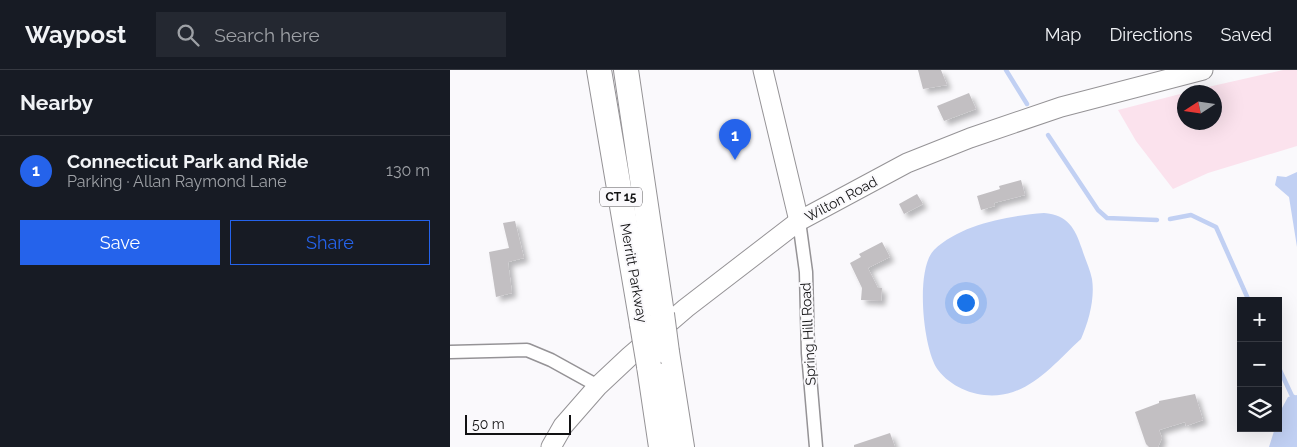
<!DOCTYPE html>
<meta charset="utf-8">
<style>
body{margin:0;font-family:Raleway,sans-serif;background:#242831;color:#f1f3f6}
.controls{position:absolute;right:15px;bottom:15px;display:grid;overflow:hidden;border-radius:0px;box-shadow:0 5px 20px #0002}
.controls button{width:45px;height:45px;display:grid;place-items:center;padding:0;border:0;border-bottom:1px solid #363941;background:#171b24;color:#f1f3f6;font:25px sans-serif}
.compass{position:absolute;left:727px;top:15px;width:45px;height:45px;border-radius:50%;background:#171b24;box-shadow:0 5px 20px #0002;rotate:258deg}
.scale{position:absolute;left:15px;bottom:12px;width:106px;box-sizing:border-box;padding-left:5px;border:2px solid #121213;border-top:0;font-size:14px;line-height:18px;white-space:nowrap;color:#121213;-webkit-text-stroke:4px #faf9fc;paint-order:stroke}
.you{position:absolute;left:515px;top:232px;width:18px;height:18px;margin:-12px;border:4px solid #fff;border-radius:50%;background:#1a73e8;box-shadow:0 0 0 8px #1a73e833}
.badge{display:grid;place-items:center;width:32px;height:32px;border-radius:50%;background:#2563eb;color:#fff;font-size:16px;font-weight:700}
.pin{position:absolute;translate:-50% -41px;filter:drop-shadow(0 1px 2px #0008)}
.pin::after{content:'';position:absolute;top:26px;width:18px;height:15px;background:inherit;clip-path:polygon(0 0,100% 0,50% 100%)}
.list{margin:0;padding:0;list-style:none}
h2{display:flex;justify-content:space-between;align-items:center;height:65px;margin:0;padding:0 20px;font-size:21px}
h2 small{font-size:16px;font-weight:400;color:#9ea1a6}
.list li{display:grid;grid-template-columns:32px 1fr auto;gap:15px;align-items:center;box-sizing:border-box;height:70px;padding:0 20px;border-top:1px solid #363941}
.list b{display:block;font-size:19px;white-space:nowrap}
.list p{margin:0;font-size:16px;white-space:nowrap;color:#9ea1a6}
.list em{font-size:16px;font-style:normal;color:#9ea1a6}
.actions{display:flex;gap:10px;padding:15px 20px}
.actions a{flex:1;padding:11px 0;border:1px solid #2563eb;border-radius:0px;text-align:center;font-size:18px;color:#2563eb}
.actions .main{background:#2563eb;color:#fff}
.icon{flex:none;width:28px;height:28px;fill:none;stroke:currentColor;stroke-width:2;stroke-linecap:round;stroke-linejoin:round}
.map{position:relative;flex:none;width:847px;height:377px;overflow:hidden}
header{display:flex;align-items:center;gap:30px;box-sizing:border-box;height:70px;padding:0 25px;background:#171b24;border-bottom:1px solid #363941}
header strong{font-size:24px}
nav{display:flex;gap:28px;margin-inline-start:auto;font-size:18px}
.search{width:350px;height:45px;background:#242831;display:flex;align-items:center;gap:12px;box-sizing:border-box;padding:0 18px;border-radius:0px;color:#9ea1a6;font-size:19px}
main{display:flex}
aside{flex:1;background:#171b24}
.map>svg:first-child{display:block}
.green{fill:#fbe2ed}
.water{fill:#c1d0f3}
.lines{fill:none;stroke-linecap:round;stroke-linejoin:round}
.stream{stroke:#c1d0f3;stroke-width:4.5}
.building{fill:#c2bfc2;filter:url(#shadow)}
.street-casing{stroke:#959396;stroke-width:15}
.secondary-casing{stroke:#959396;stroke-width:21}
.highway-casing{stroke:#959396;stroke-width:26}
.street{stroke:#fff;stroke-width:12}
.secondary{stroke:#fff;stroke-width:19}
.highway{stroke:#fff;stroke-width:24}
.highway-bridge-casing{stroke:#959396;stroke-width:26;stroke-linecap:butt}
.highway-bridge{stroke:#fff;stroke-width:24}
.labels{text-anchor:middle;stroke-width:4;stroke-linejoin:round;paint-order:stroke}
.shield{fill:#faf9fc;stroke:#585759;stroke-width:1}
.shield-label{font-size:12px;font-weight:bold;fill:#121213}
.street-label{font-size:14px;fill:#121213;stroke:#faf9fc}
</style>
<header>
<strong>Waypost</strong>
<div class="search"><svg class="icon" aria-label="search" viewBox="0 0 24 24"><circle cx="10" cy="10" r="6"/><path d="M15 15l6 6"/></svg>Search here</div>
<nav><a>Map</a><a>Directions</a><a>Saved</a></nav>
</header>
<main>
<aside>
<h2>Nearby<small></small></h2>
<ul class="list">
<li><span class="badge">1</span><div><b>Connecticut Park and Ride</b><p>Parking · Allan Raymond Lane</p></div><em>130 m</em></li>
</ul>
<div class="actions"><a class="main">Save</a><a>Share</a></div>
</aside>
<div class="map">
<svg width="847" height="377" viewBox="0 0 847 377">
<defs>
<filter id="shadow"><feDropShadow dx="4.5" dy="4.5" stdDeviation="2.5" flood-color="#0004"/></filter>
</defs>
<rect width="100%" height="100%" fill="#faf9fc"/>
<polygon class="green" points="833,0 847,0 847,76 758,103 723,119 686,71 668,40 734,23 734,52 764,52 764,22 736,22"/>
<g class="water">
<polygon points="847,102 847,177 839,127 825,115 827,106 836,107"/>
<path d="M594 143C618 145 625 158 632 179 635 189 640 199 642 209 645 228 639 251 631 269 610 288 590 313 563 322 537 331 505 322 488 300 473 280 465 199 484 180 511 154 558 146 594 143Z"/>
<polygon points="847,325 847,377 819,377 825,358 828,358 832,338 838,327"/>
</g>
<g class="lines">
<g class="stream">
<polyline points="556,0 577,34"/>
<polyline points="598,65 648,140 657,148 707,150"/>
<polyline points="720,149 741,145 766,157 799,231"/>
<polyline points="828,296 842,326 847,329"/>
</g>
</g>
<g class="building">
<polygon points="468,0 491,0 497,15 473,19"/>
<polygon points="519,23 526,39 494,51 487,36"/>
<polygon points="571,110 575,125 544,133 545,136 531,140 527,126 550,119 549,116"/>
<polygon points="467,124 473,134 454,144 449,134"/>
<polygon points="65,151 74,188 58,192 62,223 46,227 39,182 59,178 53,153"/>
<polygon points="432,172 440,187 418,198 428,218 432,218 431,231 411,230 412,218 400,193 411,187 409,184"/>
<polygon points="745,324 753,350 736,356 735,352 709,360 712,368 708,377 699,377 696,374 685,342 709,333 709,331"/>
<polygon points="440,363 445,377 404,377 404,375"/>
</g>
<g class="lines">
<defs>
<g id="street">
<polyline points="349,151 356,202 358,283 366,377"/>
<polyline points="0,282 77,280 101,290 148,316"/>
</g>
<g id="secondary">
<polyline points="313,0 349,151"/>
<polyline points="101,377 113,356 148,316 180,286 236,238 349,151 457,93 520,68 611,37 753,0"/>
</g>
<g id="highway">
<polyline points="149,0 192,254"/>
<polyline points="176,0 212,244"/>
<polyline points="217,282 232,377"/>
<polyline points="199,296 211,377"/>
</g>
</defs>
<use href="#street" class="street-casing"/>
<use href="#secondary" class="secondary-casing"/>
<use href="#highway" class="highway-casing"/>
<use href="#street" class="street"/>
<use href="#secondary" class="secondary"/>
<use href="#highway" class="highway"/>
<defs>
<g id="highway-bridge">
<polyline points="212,244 217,282"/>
<polyline points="192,254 199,296"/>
</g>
</defs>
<use href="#highway-bridge" class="highway-bridge-casing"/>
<use href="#highway-bridge" class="highway-bridge"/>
</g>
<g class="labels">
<rect class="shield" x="150" y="117.5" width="42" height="19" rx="4"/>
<g class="shield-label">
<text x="171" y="131">CT 15</text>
</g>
<g class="street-label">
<text transform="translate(391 129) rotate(-28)" y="5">Wilton Road</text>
<text transform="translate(184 203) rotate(80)" y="5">Merritt Parkway</text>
<text transform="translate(358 264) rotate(-93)" y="5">Spring Hill Road</text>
</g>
</g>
</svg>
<div class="controls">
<button>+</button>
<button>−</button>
<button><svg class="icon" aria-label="layers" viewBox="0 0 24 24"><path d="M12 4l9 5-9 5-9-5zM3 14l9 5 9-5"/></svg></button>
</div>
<svg class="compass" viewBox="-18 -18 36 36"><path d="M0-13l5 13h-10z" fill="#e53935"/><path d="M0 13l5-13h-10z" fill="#9ea1a6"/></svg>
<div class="scale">50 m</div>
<div class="you"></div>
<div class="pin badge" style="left:285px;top:90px">1</div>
</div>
</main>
